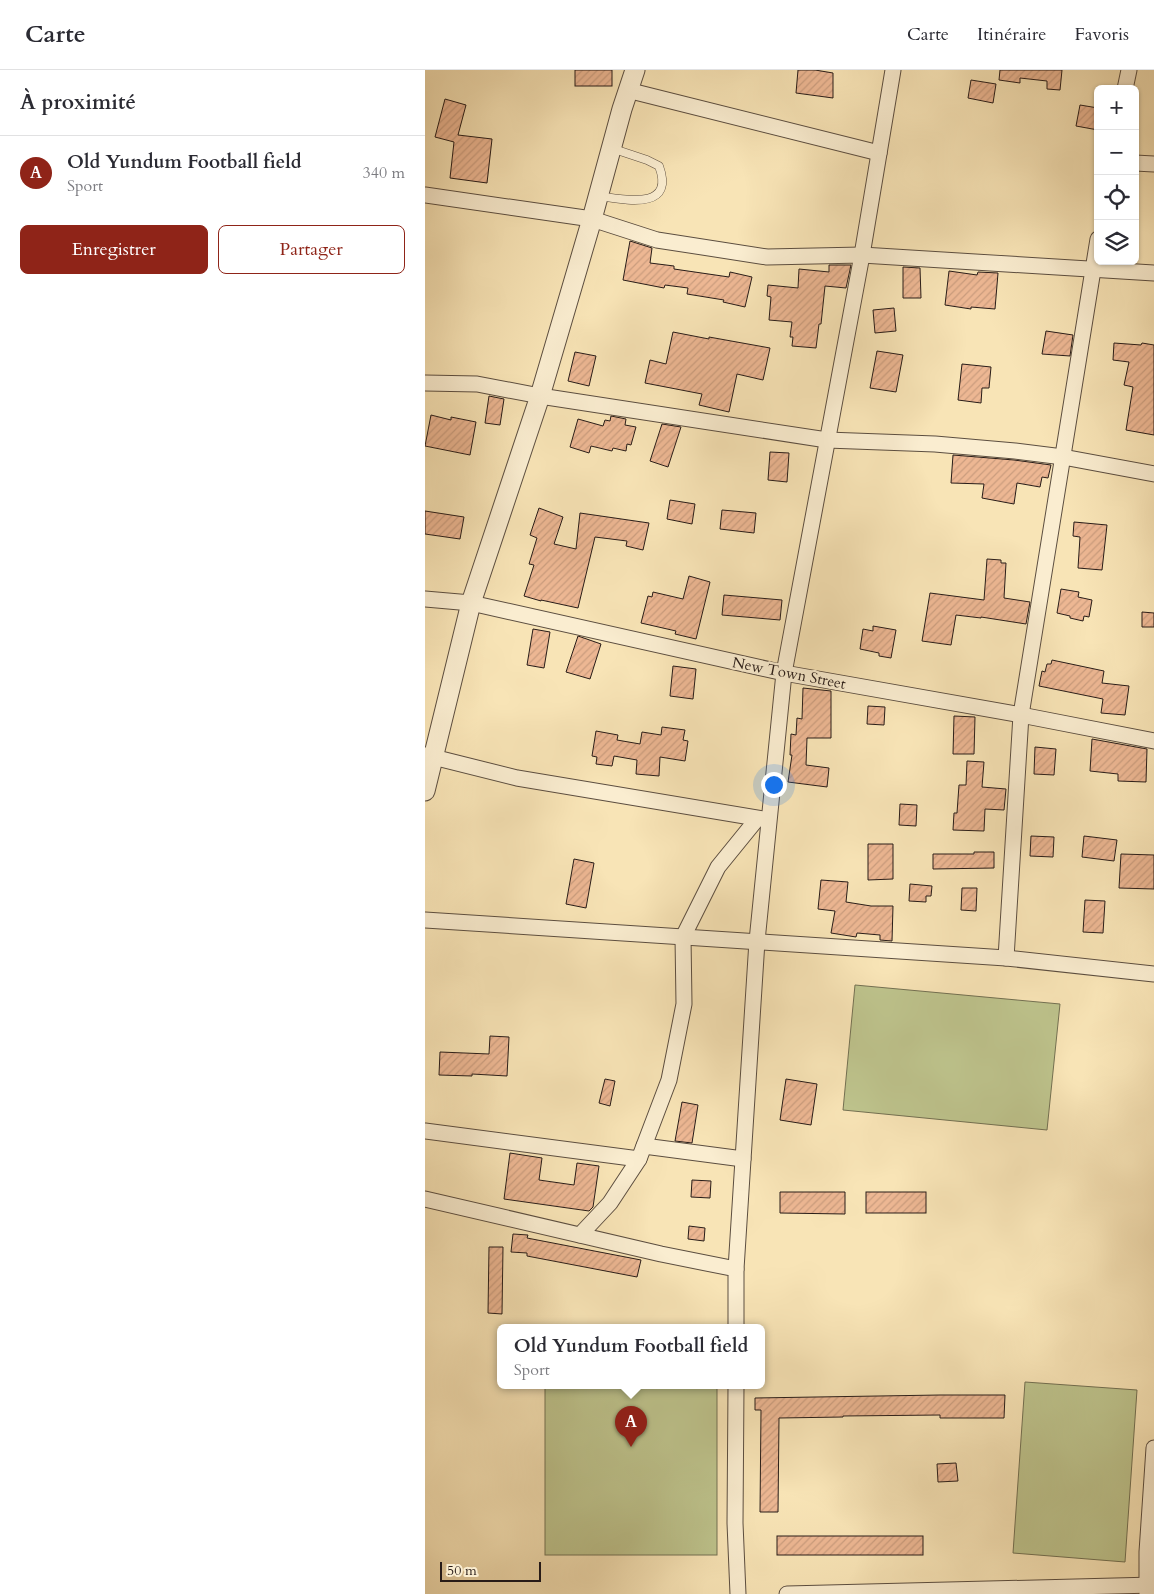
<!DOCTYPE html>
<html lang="fr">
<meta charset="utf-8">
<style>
body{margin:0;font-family:Cardo,serif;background:#f2f2f3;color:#2b2b33}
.controls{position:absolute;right:15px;top:15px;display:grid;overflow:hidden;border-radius:8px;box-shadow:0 1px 4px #0004}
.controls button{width:45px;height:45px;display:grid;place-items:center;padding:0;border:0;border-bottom:1px solid #e1e1e2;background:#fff;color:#2b2b33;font:25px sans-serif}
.scale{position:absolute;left:15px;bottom:12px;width:101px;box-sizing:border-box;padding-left:5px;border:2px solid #281c18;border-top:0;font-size:14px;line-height:18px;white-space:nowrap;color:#281c18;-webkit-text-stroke:4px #faedd0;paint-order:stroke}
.you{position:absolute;left:348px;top:714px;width:18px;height:18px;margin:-12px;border:4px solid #fff;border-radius:50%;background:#1a73e8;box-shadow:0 0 0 8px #1a73e833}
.badge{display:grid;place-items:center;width:32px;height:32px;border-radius:50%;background:#8f2418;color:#fff;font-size:16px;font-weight:700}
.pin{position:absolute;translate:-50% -41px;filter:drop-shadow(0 1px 2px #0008)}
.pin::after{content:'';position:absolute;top:26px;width:18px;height:15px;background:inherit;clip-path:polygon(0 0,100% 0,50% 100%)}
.popup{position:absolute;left:72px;top:1254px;width:268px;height:65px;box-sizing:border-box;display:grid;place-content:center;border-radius:8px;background:#fff;filter:drop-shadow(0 1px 4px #0005);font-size:16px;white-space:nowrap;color:#7c7c81}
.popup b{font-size:19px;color:#2b2b33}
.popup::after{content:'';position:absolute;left:50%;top:100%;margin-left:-10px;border:10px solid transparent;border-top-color:#fff}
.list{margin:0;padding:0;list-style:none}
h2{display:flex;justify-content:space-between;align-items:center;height:65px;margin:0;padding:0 20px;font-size:21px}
h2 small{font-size:16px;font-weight:400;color:#7c7c81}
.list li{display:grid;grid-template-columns:32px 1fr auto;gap:15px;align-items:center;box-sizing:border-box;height:75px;padding:0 20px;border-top:1px solid #e1e1e2}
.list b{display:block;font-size:19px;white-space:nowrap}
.list p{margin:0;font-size:16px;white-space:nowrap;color:#7c7c81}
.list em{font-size:16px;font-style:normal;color:#7c7c81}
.actions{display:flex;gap:10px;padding:15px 20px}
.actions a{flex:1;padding:11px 0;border:1px solid #8f2418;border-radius:8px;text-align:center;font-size:18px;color:#8f2418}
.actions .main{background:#8f2418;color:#fff}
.icon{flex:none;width:28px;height:28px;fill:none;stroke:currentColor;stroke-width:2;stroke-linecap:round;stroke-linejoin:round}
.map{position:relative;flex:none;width:729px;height:1524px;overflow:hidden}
header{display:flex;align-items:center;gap:30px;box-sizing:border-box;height:70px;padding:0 25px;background:#fff;border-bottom:1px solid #e1e1e2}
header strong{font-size:24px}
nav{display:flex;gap:28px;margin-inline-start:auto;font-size:18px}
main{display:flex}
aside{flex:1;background:#fff}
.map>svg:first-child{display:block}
.pitch{fill:#bec48d;stroke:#737052}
.building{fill:url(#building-hatch);stroke:#281c18}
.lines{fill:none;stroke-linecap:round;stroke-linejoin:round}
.service-casing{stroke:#5c4e40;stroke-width:9}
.minor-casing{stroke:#5c4e40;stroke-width:17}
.tertiary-casing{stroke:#5c4e40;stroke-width:21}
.service{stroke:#faedd0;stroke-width:8}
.minor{stroke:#faedd0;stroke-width:15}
.tertiary{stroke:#faedd0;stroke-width:19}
.labels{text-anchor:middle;stroke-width:4.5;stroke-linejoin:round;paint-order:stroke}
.street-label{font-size:15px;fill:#281c18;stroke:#faedd0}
</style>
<header>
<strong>Carte</strong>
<nav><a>Carte</a><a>Itinéraire</a><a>Favoris</a></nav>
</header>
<main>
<aside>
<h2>À proximité<small></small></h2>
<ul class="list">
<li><span class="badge">A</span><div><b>Old Yundum Football field</b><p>Sport</p></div><em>340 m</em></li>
</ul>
<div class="actions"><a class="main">Enregistrer</a><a>Partager</a></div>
</aside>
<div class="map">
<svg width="729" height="1524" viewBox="0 0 729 1524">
<defs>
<pattern id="building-hatch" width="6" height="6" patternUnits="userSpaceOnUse" patternTransform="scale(1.25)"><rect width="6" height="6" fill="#edb793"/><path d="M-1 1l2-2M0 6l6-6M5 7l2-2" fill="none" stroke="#cb9d7e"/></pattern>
</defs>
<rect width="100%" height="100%" fill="#f8e4b6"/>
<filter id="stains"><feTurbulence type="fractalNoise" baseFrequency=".004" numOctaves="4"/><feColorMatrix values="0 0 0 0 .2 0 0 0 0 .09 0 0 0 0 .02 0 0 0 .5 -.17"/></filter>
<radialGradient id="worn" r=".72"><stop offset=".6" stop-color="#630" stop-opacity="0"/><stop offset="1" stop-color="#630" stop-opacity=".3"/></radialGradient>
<g class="pitch">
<polygon points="430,915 635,934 622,1060 418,1040"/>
<polygon points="600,1312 712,1320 700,1492 588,1483"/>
<rect x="120" y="1316" width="172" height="169"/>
</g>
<g class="building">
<rect x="150" y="0" width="37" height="16"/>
<polygon points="373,0 390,0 408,3 408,28 371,23"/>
<polygon points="575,0 637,0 635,20 622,19 622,11 595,8 595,13 574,10"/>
<polygon points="546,10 571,14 568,33 543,28"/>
<polygon points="20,29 41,35 33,65 67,69 62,113 25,108 29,72 10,67"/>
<polygon points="655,35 673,38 673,60 651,56"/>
<polygon points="205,171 227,178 225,193 249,196 249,199 304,207 305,202 327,207 320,237 298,232 299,230 262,224 263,218 240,215 239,218 198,210"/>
<polygon points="404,195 426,195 421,218 400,216 396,254 394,254 391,278 367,276 368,267 365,267 367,252 344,250 346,227 342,226 343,215 373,218 374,199 404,202"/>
<polygon points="478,197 495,198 496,228 478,228"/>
<polygon points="524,201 552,205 553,202 573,203 570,239 546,237 546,239 520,235"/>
<polygon points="469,238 471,261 450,263 448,240"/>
<polygon points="621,261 648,265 645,286 617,284"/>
<polygon points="248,262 284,269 284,267 345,278 338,310 312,304 304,342 274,335 277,324 220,313 225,290 241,294"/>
<polygon points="689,273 716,275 717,273 729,275 729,365 701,360 708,317 699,315 704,292 688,290"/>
<polygon points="452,281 478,285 471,322 445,318"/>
<polygon points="150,282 171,286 164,316 143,311"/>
<polygon points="537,294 566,297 564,318 557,318 556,333 533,330"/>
<polygon points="64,326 79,329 75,355 60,353"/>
<polygon points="6,345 26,350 26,347 51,352 45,385 0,376"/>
<polygon points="186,346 201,349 200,355 211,357 206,375 202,374 201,381 188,378 187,381 166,376 164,383 145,377 153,349 178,356 180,350 185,351"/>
<polygon points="237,354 256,357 243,397 225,391"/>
<polygon points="345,382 364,383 362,412 343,410"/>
<polygon points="528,385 589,390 626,395 623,408 617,407 615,417 592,413 589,434 557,428 559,414 526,413"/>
<polygon points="245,430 270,434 267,454 242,449"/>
<polygon points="114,438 138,447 129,474 151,479 155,443 224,453 218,480 201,476 202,471 170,467 153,538 116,530 116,531 99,526 109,495 104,494 112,468 105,465"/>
<polygon points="297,440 331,443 329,463 295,459"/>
<polygon points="0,441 39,447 35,469 0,464"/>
<polygon points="649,452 682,455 677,500 653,498 655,467 648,466"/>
<polygon points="562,489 576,490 576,493 581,493 579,528 605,532 601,554 556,547 556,548 531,545 526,575 497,571 505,523 559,530"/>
<polygon points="264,506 285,512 271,569 250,564 251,561 216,553 223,526 227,527 228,522 258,529"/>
<polygon points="636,519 654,522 653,527 667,530 664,547 659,546 658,551 645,548 645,546 632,543"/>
<polygon points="299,525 357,530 355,550 297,545"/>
<polygon points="717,542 729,543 729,557 717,557"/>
<polygon points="448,556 471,560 466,588 454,586 454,583 435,579 438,559 448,561"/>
<polygon points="108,559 125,562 119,598 102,595"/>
<polygon points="153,566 176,574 165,609 141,602"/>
<polygon points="627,590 679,601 677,613 704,616 700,645 676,643 678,629 614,616 617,601 620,602 622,594 626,594"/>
<polygon points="248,596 271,599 268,629 245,626"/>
<polygon points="378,618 406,621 406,668 382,668 381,695 404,698 402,717 363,712 367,685 365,685 366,664 371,665 372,648 377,649"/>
<polygon points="443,636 460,637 459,655 442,654"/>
<polygon points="529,646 550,647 549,684 528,684"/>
<polygon points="237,657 260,660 258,670 263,671 260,691 235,687 234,706 211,704 212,690 189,686 187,696 171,694 172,687 167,686 171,661 193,665 192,670 215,674 217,662 236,665"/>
<polygon points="667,669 722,679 721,712 693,711 693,704 665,701"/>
<polygon points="610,677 631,679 629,705 609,704"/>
<polygon points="542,691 559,692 557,717 581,719 579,740 560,739 559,761 528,760 529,743 532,743 534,715 541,715"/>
<polygon points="475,734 492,735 491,756 474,755"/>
<polygon points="606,766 629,767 628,787 605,786"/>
<polygon points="659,766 692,770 689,791 657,787"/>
<polygon points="443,774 468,774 468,809 443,810"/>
<polygon points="549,782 569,782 569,798 508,799 508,784 549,784"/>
<polygon points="696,784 729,785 729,819 694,818"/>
<polygon points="149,789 169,793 161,838 141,834"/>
<polygon points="396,810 423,812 421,832 446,836 468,836 467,871 455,870 455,865 432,863 431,867 406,863 410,841 393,839"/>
<polygon points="485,814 507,816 506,826 501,826 501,832 484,831"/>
<polygon points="537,818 552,818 551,841 536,840"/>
<polygon points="660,830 680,831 678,863 658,862"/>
<polygon points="65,966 84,967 82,1006 47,1004 47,1006 14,1005 15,982 64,984"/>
<polygon points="180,1009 190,1011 185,1036 174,1033"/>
<polygon points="361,1009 392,1014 386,1055 355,1050"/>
<polygon points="257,1032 273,1035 267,1073 250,1071"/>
<polygon points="85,1083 117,1088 114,1110 149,1115 152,1093 174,1096 168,1137 164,1141 79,1129"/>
<polygon points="267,1110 286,1111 285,1128 266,1127"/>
<polygon points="355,1122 420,1122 420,1144 355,1143"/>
<rect x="441" y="1122" width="60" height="21"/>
<polygon points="264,1156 280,1158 279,1171 263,1169"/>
<polygon points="88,1164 103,1165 102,1168 216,1190 212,1207 102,1186 102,1183 86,1182"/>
<polygon points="64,1177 78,1177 77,1244 63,1243"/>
<polygon points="515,1325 580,1325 579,1348 515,1348 515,1345 418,1346 418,1347 354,1348 353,1442 335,1442 336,1340 330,1340 330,1328"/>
<polygon points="531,1393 533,1411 513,1412 512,1394"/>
<rect x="352" y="1466" width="146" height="19"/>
</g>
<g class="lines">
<defs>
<path id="service" d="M173 126C197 129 251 142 234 96L222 90 186 78"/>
<g id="minor">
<polyline points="700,19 704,0"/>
<polyline points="202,20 454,83"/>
<polyline points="710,93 729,94"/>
<polyline points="0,125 167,149 232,170 342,187 437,185 729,203"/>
<polyline points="0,313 52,314 115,326 402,370 510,374 590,381 638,387 729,404"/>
<polyline points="0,529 46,533 359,603 596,645 729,671"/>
<polyline points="0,685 92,708 338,749"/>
<polyline points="0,850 581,888 729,904"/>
<polyline points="581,888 596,645 673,169"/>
<polyline points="0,1061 214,1089"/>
<polyline points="219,1076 318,1089"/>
<polyline points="0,1129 236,1184 311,1199 311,1258"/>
<polyline points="155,1165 185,1133 214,1089 244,1010 259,934 258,867 293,797 332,749"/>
<polyline points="311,1199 332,871 359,603 437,185 468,0"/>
<polyline points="311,1316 310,1453 313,1524"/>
<polyline points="362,1524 729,1515"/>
<polyline points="722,1524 722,1482 729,1378"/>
</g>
<polyline id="tertiary" points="0,721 46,533 115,326 167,149 197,39 210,0"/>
</defs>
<use href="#service" class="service-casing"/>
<use href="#minor" class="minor-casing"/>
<use href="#tertiary" class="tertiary-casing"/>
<use href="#service" class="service"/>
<use href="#minor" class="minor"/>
<use href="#tertiary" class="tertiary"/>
</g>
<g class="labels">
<g class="street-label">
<text transform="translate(364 603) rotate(11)" y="5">New Town Street</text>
</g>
</g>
<rect width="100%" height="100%" filter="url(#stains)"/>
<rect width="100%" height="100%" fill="url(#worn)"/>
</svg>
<div class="controls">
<button>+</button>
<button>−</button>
<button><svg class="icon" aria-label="locate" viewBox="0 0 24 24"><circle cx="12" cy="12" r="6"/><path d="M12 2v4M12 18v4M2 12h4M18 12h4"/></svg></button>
<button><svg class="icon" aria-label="layers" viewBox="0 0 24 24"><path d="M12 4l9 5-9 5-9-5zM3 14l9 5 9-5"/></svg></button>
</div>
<div class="scale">50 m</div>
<div class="you"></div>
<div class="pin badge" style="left:206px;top:1377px">A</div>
<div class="popup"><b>Old Yundum Football field</b>Sport</div>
</div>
</main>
